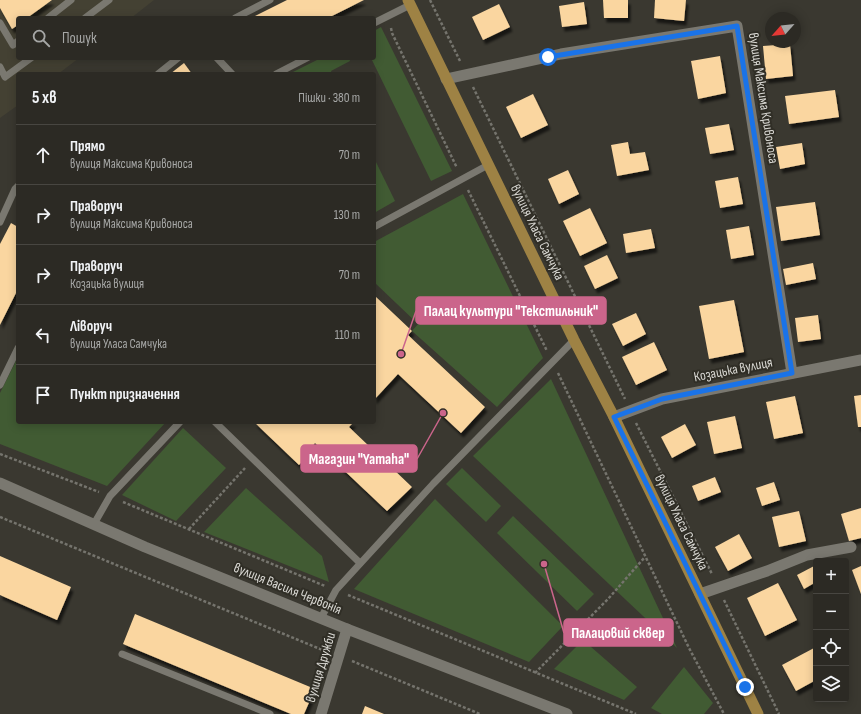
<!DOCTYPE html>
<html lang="uk">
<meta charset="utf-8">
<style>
body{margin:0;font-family:"Sofia Sans Condensed",sans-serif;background:#34322c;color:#f1f3f6}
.controls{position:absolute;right:12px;bottom:12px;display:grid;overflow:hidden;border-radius:4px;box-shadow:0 2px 10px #0003}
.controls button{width:36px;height:36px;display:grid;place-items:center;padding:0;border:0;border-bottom:1px solid #484641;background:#2c2a24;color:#f1f3f6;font:20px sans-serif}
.compass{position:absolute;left:765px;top:12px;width:36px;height:36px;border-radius:50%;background:#2c2a24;box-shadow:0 2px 10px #0003;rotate:243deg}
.stop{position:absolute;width:12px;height:12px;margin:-9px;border:3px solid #1a73e8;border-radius:50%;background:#fff}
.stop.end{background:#1a73e8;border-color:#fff;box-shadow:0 1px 4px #0008}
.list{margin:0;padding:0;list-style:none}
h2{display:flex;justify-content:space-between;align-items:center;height:52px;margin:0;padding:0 16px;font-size:17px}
h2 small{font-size:13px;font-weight:400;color:#a6a7a6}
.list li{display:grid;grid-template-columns:26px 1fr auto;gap:12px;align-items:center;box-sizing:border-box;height:60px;padding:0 16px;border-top:1px solid #484641}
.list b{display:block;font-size:15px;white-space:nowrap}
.list p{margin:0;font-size:13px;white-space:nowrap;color:#a6a7a6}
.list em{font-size:13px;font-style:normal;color:#a6a7a6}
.icon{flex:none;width:22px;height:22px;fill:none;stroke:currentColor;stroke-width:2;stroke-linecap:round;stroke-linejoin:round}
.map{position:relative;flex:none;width:861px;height:714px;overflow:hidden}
.search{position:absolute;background:#2c2a24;box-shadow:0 2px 10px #0003;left:16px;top:16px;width:360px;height:44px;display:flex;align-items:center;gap:10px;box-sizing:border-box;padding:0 14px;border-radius:4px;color:#a6a7a6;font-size:15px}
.panel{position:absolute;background:#2c2a24;box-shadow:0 2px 10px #0003;left:16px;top:72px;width:360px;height:352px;border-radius:4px}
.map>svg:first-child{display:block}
.built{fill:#444133}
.green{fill:#415b33}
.building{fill:#fad6a0;filter:url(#shadow)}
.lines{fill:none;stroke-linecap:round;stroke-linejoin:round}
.path{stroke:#75746d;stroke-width:2.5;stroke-dasharray:3 2;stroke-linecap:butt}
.service{stroke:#7a7870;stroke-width:7}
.minor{stroke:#7a7870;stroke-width:11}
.primary{stroke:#9e8244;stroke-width:11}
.route{stroke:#1a73e8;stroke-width:5}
.labels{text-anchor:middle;stroke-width:4;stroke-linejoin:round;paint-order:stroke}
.street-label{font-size:14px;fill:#d9d8d3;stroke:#302e26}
.leader{fill:none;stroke:#cb658b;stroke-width:1.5}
.callout-dot{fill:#cb658b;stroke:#302e26;stroke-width:1.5}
.callout{fill:#cb658b;stroke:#cb658b;stroke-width:1.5}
.callout-label{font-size:15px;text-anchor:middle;font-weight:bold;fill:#fff}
</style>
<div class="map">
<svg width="861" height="714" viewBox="0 0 861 714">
<defs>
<filter id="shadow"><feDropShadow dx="2.5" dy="4.5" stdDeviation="1" flood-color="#0009"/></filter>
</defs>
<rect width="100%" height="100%" fill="#3a3830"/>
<polygon class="built" points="0,0 154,0 131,18 18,18 18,58 79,58 58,74 18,74 18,105 0,118"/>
<g class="green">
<polygon points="381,27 452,171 431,181 371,58 374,58 374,31"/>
<polygon points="321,58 349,58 350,61 331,71 332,74 289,74"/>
<polygon points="374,158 395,201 374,213"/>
<polygon points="463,194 543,358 497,407 412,331 418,324 374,282 374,242"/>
<polygon points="18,357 18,422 166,422 107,486 0,444 0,393"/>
<polygon points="551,379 677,648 473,456"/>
<polygon points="183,428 226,468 176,521 122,495"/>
<polygon points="462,468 501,506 486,522 446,484"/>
<polygon points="246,488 322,556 329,582 204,532"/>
<polygon points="435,499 563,626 529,662 354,589"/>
<polygon points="513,516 594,594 577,611 497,533"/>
<polygon points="583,640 637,687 624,700 554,669"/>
<polygon points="684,667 713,703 704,714 662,714 651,708"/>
</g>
<g class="building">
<polygon points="0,0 52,0 27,18 18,18 18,25 12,29 0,8"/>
<polygon points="287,0 364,0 328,18 251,18"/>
<polygon points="603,0 628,0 628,18 604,18"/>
<polygon points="655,0 686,0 684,21 654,18"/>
<polygon points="584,2 587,24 562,27 559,6"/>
<polygon points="499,4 510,27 483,40 472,17"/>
<polygon points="790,44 793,76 766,79 763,46"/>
<polygon points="720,56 726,93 698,99 691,61"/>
<polygon points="184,63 192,74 170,74"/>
<polygon points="835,90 839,117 789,124 785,96"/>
<polygon points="533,94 548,125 521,138 506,107"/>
<polygon points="729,124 734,150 710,154 705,128"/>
<polygon points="628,142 630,154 645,152 649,170 617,176 611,145"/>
<polygon points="802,143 805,164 780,169 776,147"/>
<polygon points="568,170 579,194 559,204 548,179"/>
<polygon points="738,177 743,204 720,208 715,181"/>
<polygon points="815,202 820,235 781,241 776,207"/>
<polygon points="590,208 607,243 580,256 563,221"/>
<polygon points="11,223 18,227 18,289 0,325 0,244"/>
<polygon points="749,226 754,255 731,259 726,230"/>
<polygon points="651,229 655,248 626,253 623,234"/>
<polygon points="607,255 618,278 595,289 584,266"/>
<polygon points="813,263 816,279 786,285 783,269"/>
<polygon points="375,296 412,331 408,335 485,407 461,433 398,374 374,400"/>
<polygon points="734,300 744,352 709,359 699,306"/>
<polygon points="636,313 646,334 623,346 612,324"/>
<polygon points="818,315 821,339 798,342 795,318"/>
<polygon points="654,342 667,370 636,385 622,357"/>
<polygon points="861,395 861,427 858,427 854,396"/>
<polygon points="795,396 803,433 774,439 766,402"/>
<polygon points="735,416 742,448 714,454 707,422"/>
<polygon points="254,422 354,422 349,427 412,487 387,511 315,443 311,448 313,450 299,465"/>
<polygon points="685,424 696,445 672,458 661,437"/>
<polygon points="715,477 721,492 698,501 692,486"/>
<polygon points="774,482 780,500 762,506 756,488"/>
<polygon points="861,508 861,538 849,541 841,514"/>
<polygon points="799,511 806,541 779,547 772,517"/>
<polygon points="739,534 752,558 728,571 715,547"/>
<polygon points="0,556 71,587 57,620 0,595"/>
<polygon points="816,565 816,582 804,589 797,575"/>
<polygon points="861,566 861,594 852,570"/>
<polygon points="778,583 797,620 765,636 747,598"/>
<polygon points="135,614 315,689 304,714 291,714 123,644"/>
<polygon points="814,648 816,651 816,680 796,691 782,665"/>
<polygon points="365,706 384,714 362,714"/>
</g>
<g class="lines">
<g class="path">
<polyline points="430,0 460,61"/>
<polyline points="391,28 392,33 457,168"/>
<polyline points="473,87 625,399"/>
<polyline points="468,190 547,351"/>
<polyline points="558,373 689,648 724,714"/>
<polyline points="636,423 712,574"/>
<polyline points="0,454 99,492"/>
<polyline points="123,502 325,586"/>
<polyline points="0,517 325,651"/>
<polyline points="189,529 245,468"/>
<polyline points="348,595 636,714"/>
<polyline points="724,600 779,714"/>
<polyline points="352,661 480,714"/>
<polyline points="535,673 608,599 645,557"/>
</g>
<g class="service">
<polyline points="48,18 71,0"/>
<polyline points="85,18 109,0"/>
<polyline points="235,18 270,0"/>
<polyline points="0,23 13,45 18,41"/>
<polyline points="374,23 410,5"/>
<polyline points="217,58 232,74"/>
<polyline points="0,67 5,77 31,58"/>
<polyline points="158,74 178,58"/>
<polyline points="276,74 307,58"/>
<polyline points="0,222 15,189 18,186"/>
<polyline points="374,227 488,165"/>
<polyline points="0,385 18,348"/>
<polyline points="215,422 360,563"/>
<polyline points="94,524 110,496 180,422"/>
<polyline points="321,618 336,590 433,484 574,340"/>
<polyline points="122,654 270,714"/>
</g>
<g class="minor">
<polyline points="446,79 561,54 737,26 792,373"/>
<polyline points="614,417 662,399 861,360"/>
<polyline points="0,483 145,547 347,629 567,714"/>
<polyline points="700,594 767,571 807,555 851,547"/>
<polyline points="321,714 347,629"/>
</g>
<polyline class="primary" points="408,0 574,340 614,417 758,714"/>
</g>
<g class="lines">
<polyline class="route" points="548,57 737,26 792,373 662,399 614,417 745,687"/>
</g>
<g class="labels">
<g class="street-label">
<text transform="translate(764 98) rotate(81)" y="5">вулиця Максима Кривоноса</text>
<text transform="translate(538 232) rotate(64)" y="5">вулиця Уласа Самчука</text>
<text transform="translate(733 369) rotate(-11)" y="5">Козацька вулиця</text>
<text transform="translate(682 522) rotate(64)" y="5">вулиця Уласа Самчука</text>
<text transform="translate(288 588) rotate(22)" y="5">вулиця Василя Червонія</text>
<text transform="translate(320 667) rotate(-73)" y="5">вулиця Дружби</text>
</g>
</g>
<path class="leader" d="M401 354L416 311M443 413L417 459M544 564L564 633"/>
<g class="callout-dot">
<circle cx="401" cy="354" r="4"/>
<circle cx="443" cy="413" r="4"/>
<circle cx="544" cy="564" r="4"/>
</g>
<g class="callout">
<rect x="416" y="297" width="190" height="27" rx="4"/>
<rect x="301" y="445" width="116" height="27" rx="4"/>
<rect x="564" y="619" width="109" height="27" rx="4"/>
</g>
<g class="callout-label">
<text x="511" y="316">Палац культури "Текстильник"</text>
<text x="359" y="464">Магазин "Yamaha"</text>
<text x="618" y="638">Палацовий сквер</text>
</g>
</svg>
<div class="controls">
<button>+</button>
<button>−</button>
<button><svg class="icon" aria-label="locate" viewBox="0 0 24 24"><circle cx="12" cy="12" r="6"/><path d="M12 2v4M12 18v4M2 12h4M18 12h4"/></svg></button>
<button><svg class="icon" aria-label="layers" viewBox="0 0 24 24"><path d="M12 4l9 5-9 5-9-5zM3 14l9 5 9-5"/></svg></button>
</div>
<svg class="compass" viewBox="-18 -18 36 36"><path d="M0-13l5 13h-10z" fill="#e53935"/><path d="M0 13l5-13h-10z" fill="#a6a7a6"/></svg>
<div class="stop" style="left:548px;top:57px"></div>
<div class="stop end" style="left:745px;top:687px"></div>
<div class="search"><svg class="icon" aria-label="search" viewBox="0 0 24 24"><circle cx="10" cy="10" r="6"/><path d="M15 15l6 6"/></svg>Пошук</div>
<section class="panel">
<h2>5 хв<small>Пішки · 380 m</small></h2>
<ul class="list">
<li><svg class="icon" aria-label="ahead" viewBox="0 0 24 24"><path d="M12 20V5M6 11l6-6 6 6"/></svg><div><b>Прямо</b><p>вулиця Максима Кривоноса</p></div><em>70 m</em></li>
<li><svg class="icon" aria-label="right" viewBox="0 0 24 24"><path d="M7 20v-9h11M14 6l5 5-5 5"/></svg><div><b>Праворуч</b><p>вулиця Максима Кривоноса</p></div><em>130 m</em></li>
<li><svg class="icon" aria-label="right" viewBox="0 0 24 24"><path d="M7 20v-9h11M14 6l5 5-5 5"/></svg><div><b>Праворуч</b><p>Козацька вулиця</p></div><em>70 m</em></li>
<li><svg class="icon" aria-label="left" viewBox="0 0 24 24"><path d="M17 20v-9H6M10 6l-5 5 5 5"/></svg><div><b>Ліворуч</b><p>вулиця Уласа Самчука</p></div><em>110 m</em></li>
<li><svg class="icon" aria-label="arrive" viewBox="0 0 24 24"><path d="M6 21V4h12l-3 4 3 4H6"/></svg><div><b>Пункт призначення</b></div></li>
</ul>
</section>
</div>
